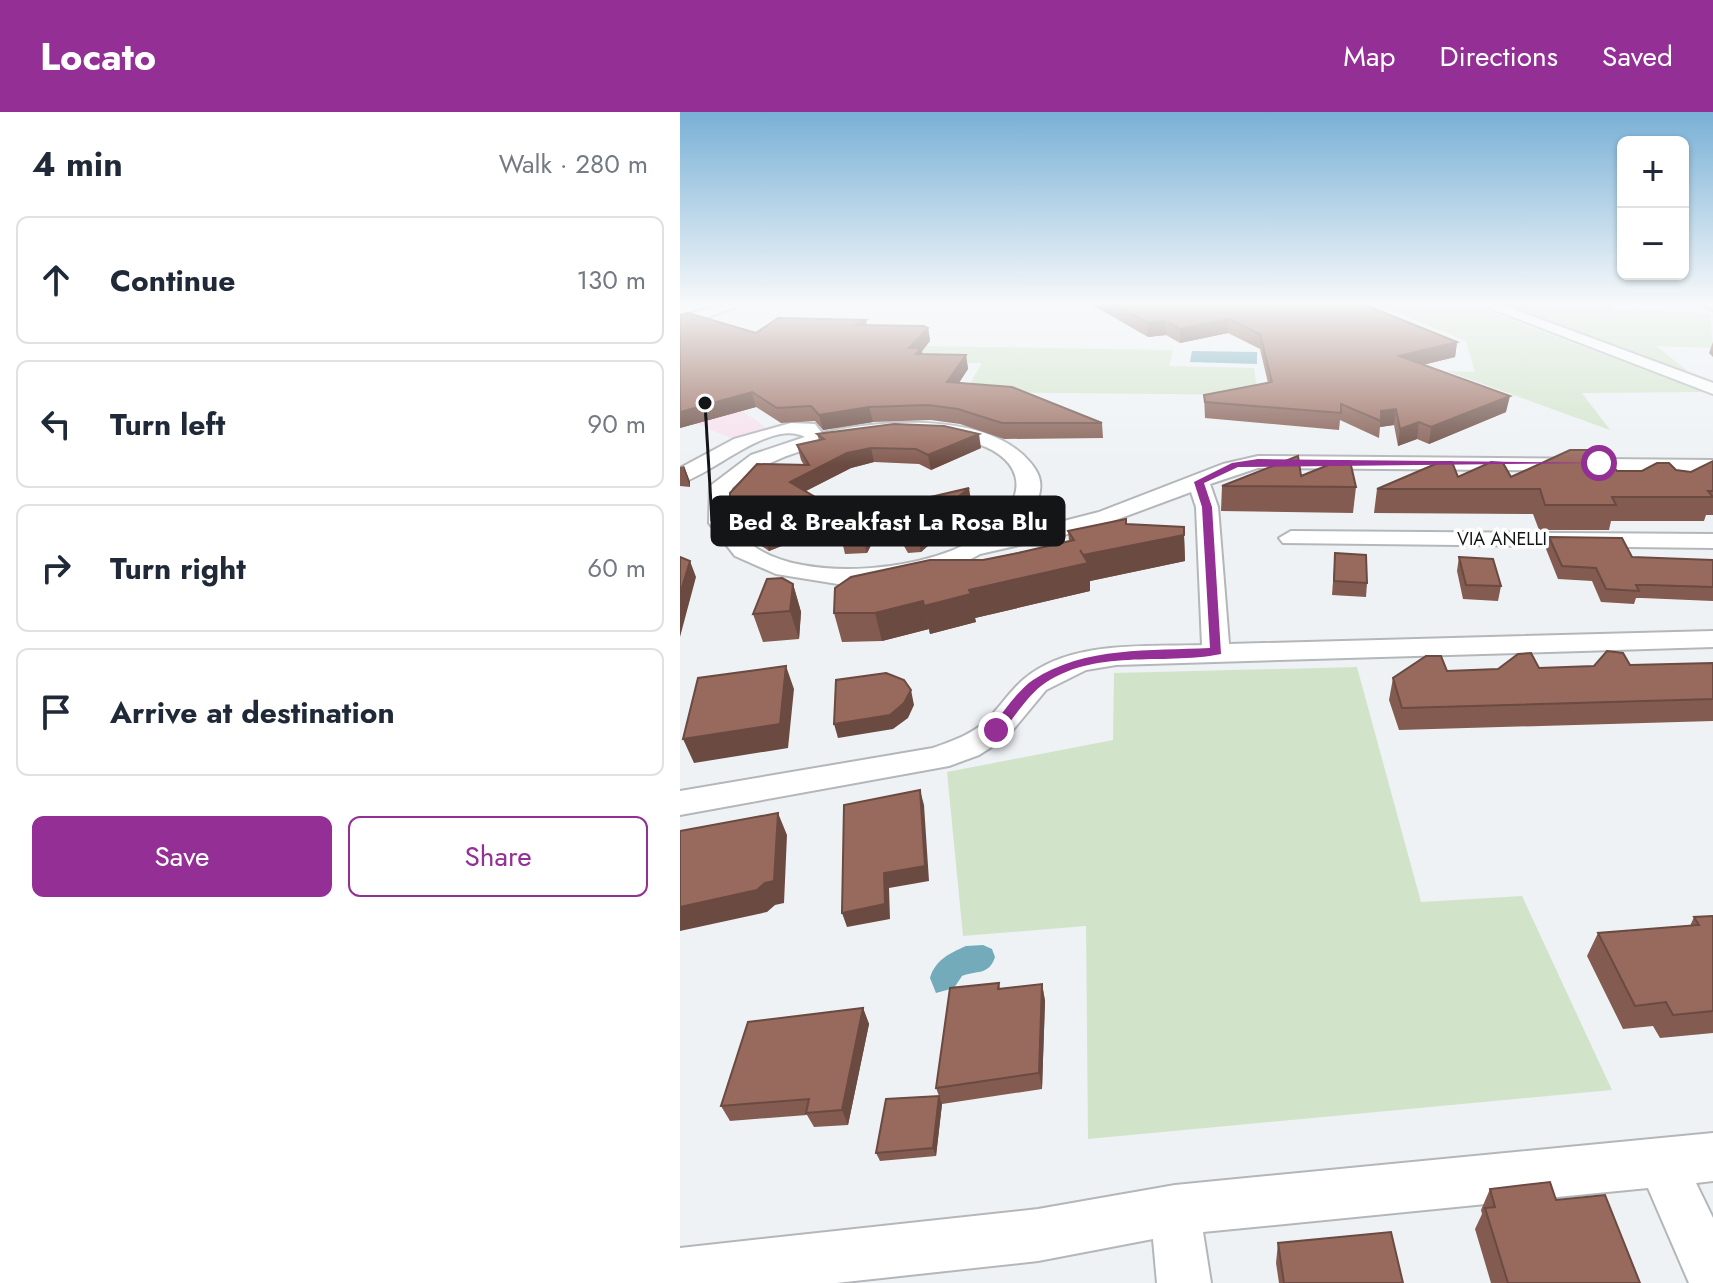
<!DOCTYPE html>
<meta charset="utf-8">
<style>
body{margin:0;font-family:Jost,sans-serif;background:#f2f2f3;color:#1f2937}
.controls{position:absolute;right:24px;top:24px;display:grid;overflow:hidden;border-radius:12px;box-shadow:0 2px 6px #0004}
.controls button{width:72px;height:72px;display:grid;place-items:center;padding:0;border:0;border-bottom:2px solid #e0e1e3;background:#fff;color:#1f2937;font:40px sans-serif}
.stop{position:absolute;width:24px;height:24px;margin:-18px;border:6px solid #932f95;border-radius:50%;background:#fff}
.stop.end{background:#932f95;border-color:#fff;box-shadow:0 2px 8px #0008}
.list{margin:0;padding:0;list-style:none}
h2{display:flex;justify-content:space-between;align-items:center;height:104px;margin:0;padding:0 32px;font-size:34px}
h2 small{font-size:26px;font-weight:400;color:#747a83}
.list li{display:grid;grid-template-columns:52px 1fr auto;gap:24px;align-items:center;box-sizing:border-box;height:128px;margin:0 16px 16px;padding:0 16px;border:2px solid #e0e1e3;border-radius:12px}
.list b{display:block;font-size:30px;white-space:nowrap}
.list em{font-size:26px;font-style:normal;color:#747a83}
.actions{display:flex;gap:16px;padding:24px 32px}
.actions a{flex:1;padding:18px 0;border:2px solid #932f95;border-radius:12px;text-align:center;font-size:28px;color:#932f95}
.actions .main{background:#932f95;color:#fff}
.icon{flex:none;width:44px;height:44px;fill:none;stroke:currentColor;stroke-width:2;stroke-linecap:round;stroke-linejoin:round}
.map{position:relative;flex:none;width:1033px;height:1171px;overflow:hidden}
header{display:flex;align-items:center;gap:48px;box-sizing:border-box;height:112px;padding:0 40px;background:#932f95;color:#fff}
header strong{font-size:38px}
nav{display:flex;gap:44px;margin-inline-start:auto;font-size:28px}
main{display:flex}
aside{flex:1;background:#fff}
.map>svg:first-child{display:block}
.commercial{fill:#f7e0ec}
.green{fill:#d1e4ca}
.water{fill:#73abbb}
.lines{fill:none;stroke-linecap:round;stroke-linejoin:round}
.street-casing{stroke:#b4b7ba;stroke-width:4}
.street{fill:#fff;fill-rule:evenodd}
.wall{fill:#835b50}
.shaded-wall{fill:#6a4a41}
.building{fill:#986a5d;stroke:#6a4a41;stroke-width:2}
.route{fill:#932f95}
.labels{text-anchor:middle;stroke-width:7;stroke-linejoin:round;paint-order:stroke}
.far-street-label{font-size:18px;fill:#141516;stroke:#fff}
.leader{fill:none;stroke:#141516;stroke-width:3}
.callout-dot{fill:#141516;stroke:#fff;stroke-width:3}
.callout{fill:#141516;stroke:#141516;stroke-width:3}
.callout-label{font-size:24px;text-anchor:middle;font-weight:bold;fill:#fff}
</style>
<header>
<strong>Locato</strong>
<nav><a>Map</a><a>Directions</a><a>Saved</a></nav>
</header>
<main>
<aside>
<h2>4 min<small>Walk · 280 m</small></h2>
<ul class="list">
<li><svg class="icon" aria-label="ahead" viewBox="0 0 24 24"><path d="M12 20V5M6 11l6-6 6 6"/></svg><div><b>Continue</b></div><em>130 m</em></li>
<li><svg class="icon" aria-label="left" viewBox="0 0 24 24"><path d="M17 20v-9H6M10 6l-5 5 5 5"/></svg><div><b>Turn left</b></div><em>90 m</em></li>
<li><svg class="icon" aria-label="right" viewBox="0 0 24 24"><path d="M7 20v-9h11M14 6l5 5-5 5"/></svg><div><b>Turn right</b></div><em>60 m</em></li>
<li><svg class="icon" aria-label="arrive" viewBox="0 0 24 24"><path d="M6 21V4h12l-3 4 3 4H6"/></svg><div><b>Arrive at destination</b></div></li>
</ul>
<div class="actions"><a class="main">Save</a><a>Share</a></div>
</aside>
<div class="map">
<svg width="1033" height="1171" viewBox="0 0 1033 1171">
<rect width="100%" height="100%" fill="#eef2f5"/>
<polygon class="commercial" points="0,277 30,277 87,316 53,327 0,305"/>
<g class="green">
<polygon points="691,190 783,190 1024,280 902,281 930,318 767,259 795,260 786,229"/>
<polygon points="811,190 927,190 935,198 1030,201 1033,236 976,234 1009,260"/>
<polygon points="51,231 493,238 489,254 574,256 578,283 285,280 302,251 30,247"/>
<polygon points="677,555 741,790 842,784 932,978 408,1027 406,814 283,824 267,660 433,628 434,561"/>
</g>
<g class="water">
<polygon points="512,239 577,240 577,252 510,250"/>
<path d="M286 834 303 833 312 837 315 845C309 864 296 858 282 864L274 876 256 881 250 866C255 848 270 841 286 834Z"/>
</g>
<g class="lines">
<defs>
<g id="street">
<polygon points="49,190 70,190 0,215 0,205"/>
<polygon points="794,190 814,190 1033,271 1033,282"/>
<polygon points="1021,190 1033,190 1033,198"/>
<path d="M111 311 135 312 142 321C201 308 305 299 349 349 358 359 363 369 359 383 354 398 339 411 329 423L419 400 543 352 578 344 1033 348V360L578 356 530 372 538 395 549 532 1033 519V535L436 553 406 558 366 578 327 625 299 643 269 654 0 703V679L253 636C272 629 293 622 307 608 320 595 330 579 344 567 390 528 466 535 522 533L516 395 511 380 414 416 300 442 278 454 214 469 158 472 96 462 55 444 29 411 30 374 71 343 125 325C91 306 32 363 0 371V356L54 327ZM217 323C239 323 262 323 284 328 343 341 355 382 306 420 256 459 125 473 72 433 64 427 58 417 52 410V376C99 336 158 328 217 323Z"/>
<polygon points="611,419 1033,422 1033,436 603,431 599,426"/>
<polygon points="1033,1021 1033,1069 1016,1071 1033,1106 1033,1171 1009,1171 968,1076 523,1120 531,1171 477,1171 473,1127 358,1149 156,1171 0,1171 0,1136 358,1097 495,1073"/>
</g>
</defs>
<use href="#street" class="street-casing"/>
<use href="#street" class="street"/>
</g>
<g class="wall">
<polygon points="407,190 678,190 777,230 775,245 743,253 826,300 749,332 737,327 718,334 714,313 700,315 699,326 660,308 659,318 525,306 524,283 588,271 580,237 548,221 500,231 486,223 468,225"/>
<polygon points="943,190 1022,190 1021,193"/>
<polygon points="0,203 76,221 186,208 187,213 248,216 250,229 242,239 242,242 286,243 288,257 278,271 422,311 423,326 324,327 280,312 251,308 193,310 143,318 135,309 101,311 76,295 0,316"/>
<polygon points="1033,230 1033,245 1029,241"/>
<polygon points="137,322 301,336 251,358 239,352 194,350 171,356 126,379 162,401 196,400 200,416 187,441 165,442 161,425 161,418 129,416 129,423 89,439 68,425 55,409 50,393 124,353 121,348 117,333 139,328"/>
<polygon points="1033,349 1033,403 1026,403 1024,409 931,409 929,418 859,418 853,402 694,401 697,377 778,365 831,365 923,351 937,359 1011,360"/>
<polygon points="4,354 10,370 10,375 0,374 0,355"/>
<polygon points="621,364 676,375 673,401 541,399 542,374"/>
<polygon points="208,395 292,395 241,440 228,441 213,415"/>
<polygon points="446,412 504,423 505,449 410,469 410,479 295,506 296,510 250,522 249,517 202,529 162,530 154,501 303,448 389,429 388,419"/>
<polygon points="869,425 952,445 1033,448 1033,489 962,486 956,486 954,492 921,490 912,469 878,467 866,437"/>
<polygon points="655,441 687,471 686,485 652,483"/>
<polygon points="779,445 821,474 818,489 783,487 777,459"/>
<polygon points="113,472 121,500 119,527 83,530 73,502"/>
<polygon points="1033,551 1033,609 719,618 709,588 713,566 767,559"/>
<polygon points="1033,804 1033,921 980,926 973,914 943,917 907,844 918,821 1010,814 1014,805"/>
<polygon points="319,871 320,877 362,872 365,889 362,977 262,992 256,1044 200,1049 196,1041 259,984 256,976"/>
<polygon points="183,896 189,912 168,1013 134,1015 127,1003 50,1009 41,994"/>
<polygon points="810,1077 876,1088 960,1171 811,1171 795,1117 802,1102 801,1098"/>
<polygon points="598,1131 723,1171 599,1171 596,1151"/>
</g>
<g class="shaded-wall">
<polygon points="549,207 548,221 500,231 500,217"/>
<polygon points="485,209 486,223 468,225 467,210"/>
<polygon points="248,216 250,229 242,239 244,250 229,236"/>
<polygon points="777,230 775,245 717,259 719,244"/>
<polygon points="286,243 288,257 270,285 267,270"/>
<polygon points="72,280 76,295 0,316 0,300"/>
<polygon points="830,284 826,300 749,332 751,315"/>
<polygon points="189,295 193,310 143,318 139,303"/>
<polygon points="716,297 714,313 700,315 701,299"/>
<polygon points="739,310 737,327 718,334 720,317"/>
<polygon points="299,322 301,336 251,358 248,343"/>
<polygon points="191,336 194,350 171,356 114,385 110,370 167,341"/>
<polygon points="4,354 10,370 10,375 4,358"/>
<polygon points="289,376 292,395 241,440 236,420"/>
<polygon points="125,400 129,416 129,423 89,439 84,423"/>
<polygon points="196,400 200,416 187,441 182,425"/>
<polygon points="504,423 505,449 410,469 410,479 295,506 296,510 250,522 244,494 289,478 403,443"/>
<polygon points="10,449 16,465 0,525 0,482"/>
<polygon points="113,472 121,500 119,527 110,499"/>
<polygon points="243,489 249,517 202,529 195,501"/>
<polygon points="106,554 114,577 108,636 14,651 3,627"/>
<polygon points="231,578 234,593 228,606 213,617 158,626 154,612"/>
<polygon points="240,678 244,693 249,769 209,776 210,807 167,815 162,801 204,761"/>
<polygon points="98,701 107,723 104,791 95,793 87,800 0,819 0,795"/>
<polygon points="362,872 365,889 362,977 359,961"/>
<polygon points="183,896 189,912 168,1013 162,998"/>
<polygon points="259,984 262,992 256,1044 253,1036"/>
</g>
<g class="building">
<polygon points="430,190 678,190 777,230 719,244 830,284 751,315 739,310 720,317 716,297 701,299 701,309 661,292 661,301 525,290 524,283 592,270 580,222 549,207 500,217 485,209 467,210"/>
<polygon points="8,201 76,221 98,206 186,208 177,213 244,214 248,216 229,236 241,236 236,242 286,243 267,270 332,275 422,311 322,311 278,297 248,293 189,295 139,303 131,294 97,296 72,280 0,300 0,203"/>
<polygon points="214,312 264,314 299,322 248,343 236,337 191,336 167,341 110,370 162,401 196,400 182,425 161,425 162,403 125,400 124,407 84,423 62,409 50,393 50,381 77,352 129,353 117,333 144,327 137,322"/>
<polygon points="890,338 913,338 923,351 931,351 937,359 962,359 977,351 989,351 996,358 1011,360 1033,349 1033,379 1028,379 1033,385 932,385 936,393 865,393 860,377 697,377 760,350 772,350 778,365 811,350 823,351 831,365"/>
<polygon points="618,344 621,364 658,349 670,349 676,375 542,374"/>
<polygon points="289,376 236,420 224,420 208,395"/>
<polygon points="446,407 446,412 504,415 504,423 403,443 400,438 408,451 289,478 291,482 244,494 243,489 195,501 154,501 155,476 171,465 250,448 303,448 338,441 394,428 388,419"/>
<polygon points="869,425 942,426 952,445 1033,448 1033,475 967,473 956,473 959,479 926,477 916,456 882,454"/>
<polygon points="655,441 686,443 687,471 654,469"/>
<polygon points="0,445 10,449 0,482"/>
<polygon points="779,445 813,447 821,474 786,473"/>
<polygon points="102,466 113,472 110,499 73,502 87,467"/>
<polygon points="927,539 943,541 950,553 1033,551 1033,587 722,596 713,566 746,544 761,544 767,559 818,557 838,542 851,541 859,556 914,554"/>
<polygon points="106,554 100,612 3,627 18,566"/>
<polygon points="206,561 224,568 231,578 224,591 210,603 154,612 156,568"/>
<polygon points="240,678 245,754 204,761 205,792 162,801 164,693"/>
<polygon points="98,701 94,769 85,771 77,778 0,795 0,719"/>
<polygon points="1033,804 1033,899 993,903 986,890 955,894 918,821 1019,813 1014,805"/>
<polygon points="319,871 318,877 362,872 359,961 256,976 270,876"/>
<polygon points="183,896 162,998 126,1001 129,987 41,994 68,910"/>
<polygon points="259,984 253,1036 196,1041 206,987"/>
<polygon points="870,1070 876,1088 925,1083 960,1171 828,1171 805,1096 815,1095 810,1077"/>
<polygon points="711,1120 723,1171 604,1171 598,1131"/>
</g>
<linearGradient id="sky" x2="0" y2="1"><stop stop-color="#79b0d6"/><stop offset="0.54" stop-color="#f7f9fa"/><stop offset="1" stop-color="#f7f9fa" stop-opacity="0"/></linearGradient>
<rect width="1033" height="354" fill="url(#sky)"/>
<path class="route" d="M578 347 924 351 558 355 524 371 532 395 541 542C481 554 414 535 361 574 346 586 333 607 321 621H311V615C324 600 337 579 353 568 405 534 471 539 530 536L522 395 514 370 552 351Z"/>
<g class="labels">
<g class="far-street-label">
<text x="822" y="433">VIA ANELLI</text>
</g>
</g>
<path class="leader" d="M25 291L32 409"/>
<circle class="callout-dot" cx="25" cy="291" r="8"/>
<rect class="callout" x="32" y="385" width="352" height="48" rx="8"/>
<g class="callout-label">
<text x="208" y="418">Bed &amp; Breakfast La Rosa Blu</text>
</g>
</svg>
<div class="controls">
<button>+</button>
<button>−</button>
</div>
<div class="stop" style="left:919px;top:351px"></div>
<div class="stop end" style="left:316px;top:618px"></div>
</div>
</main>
